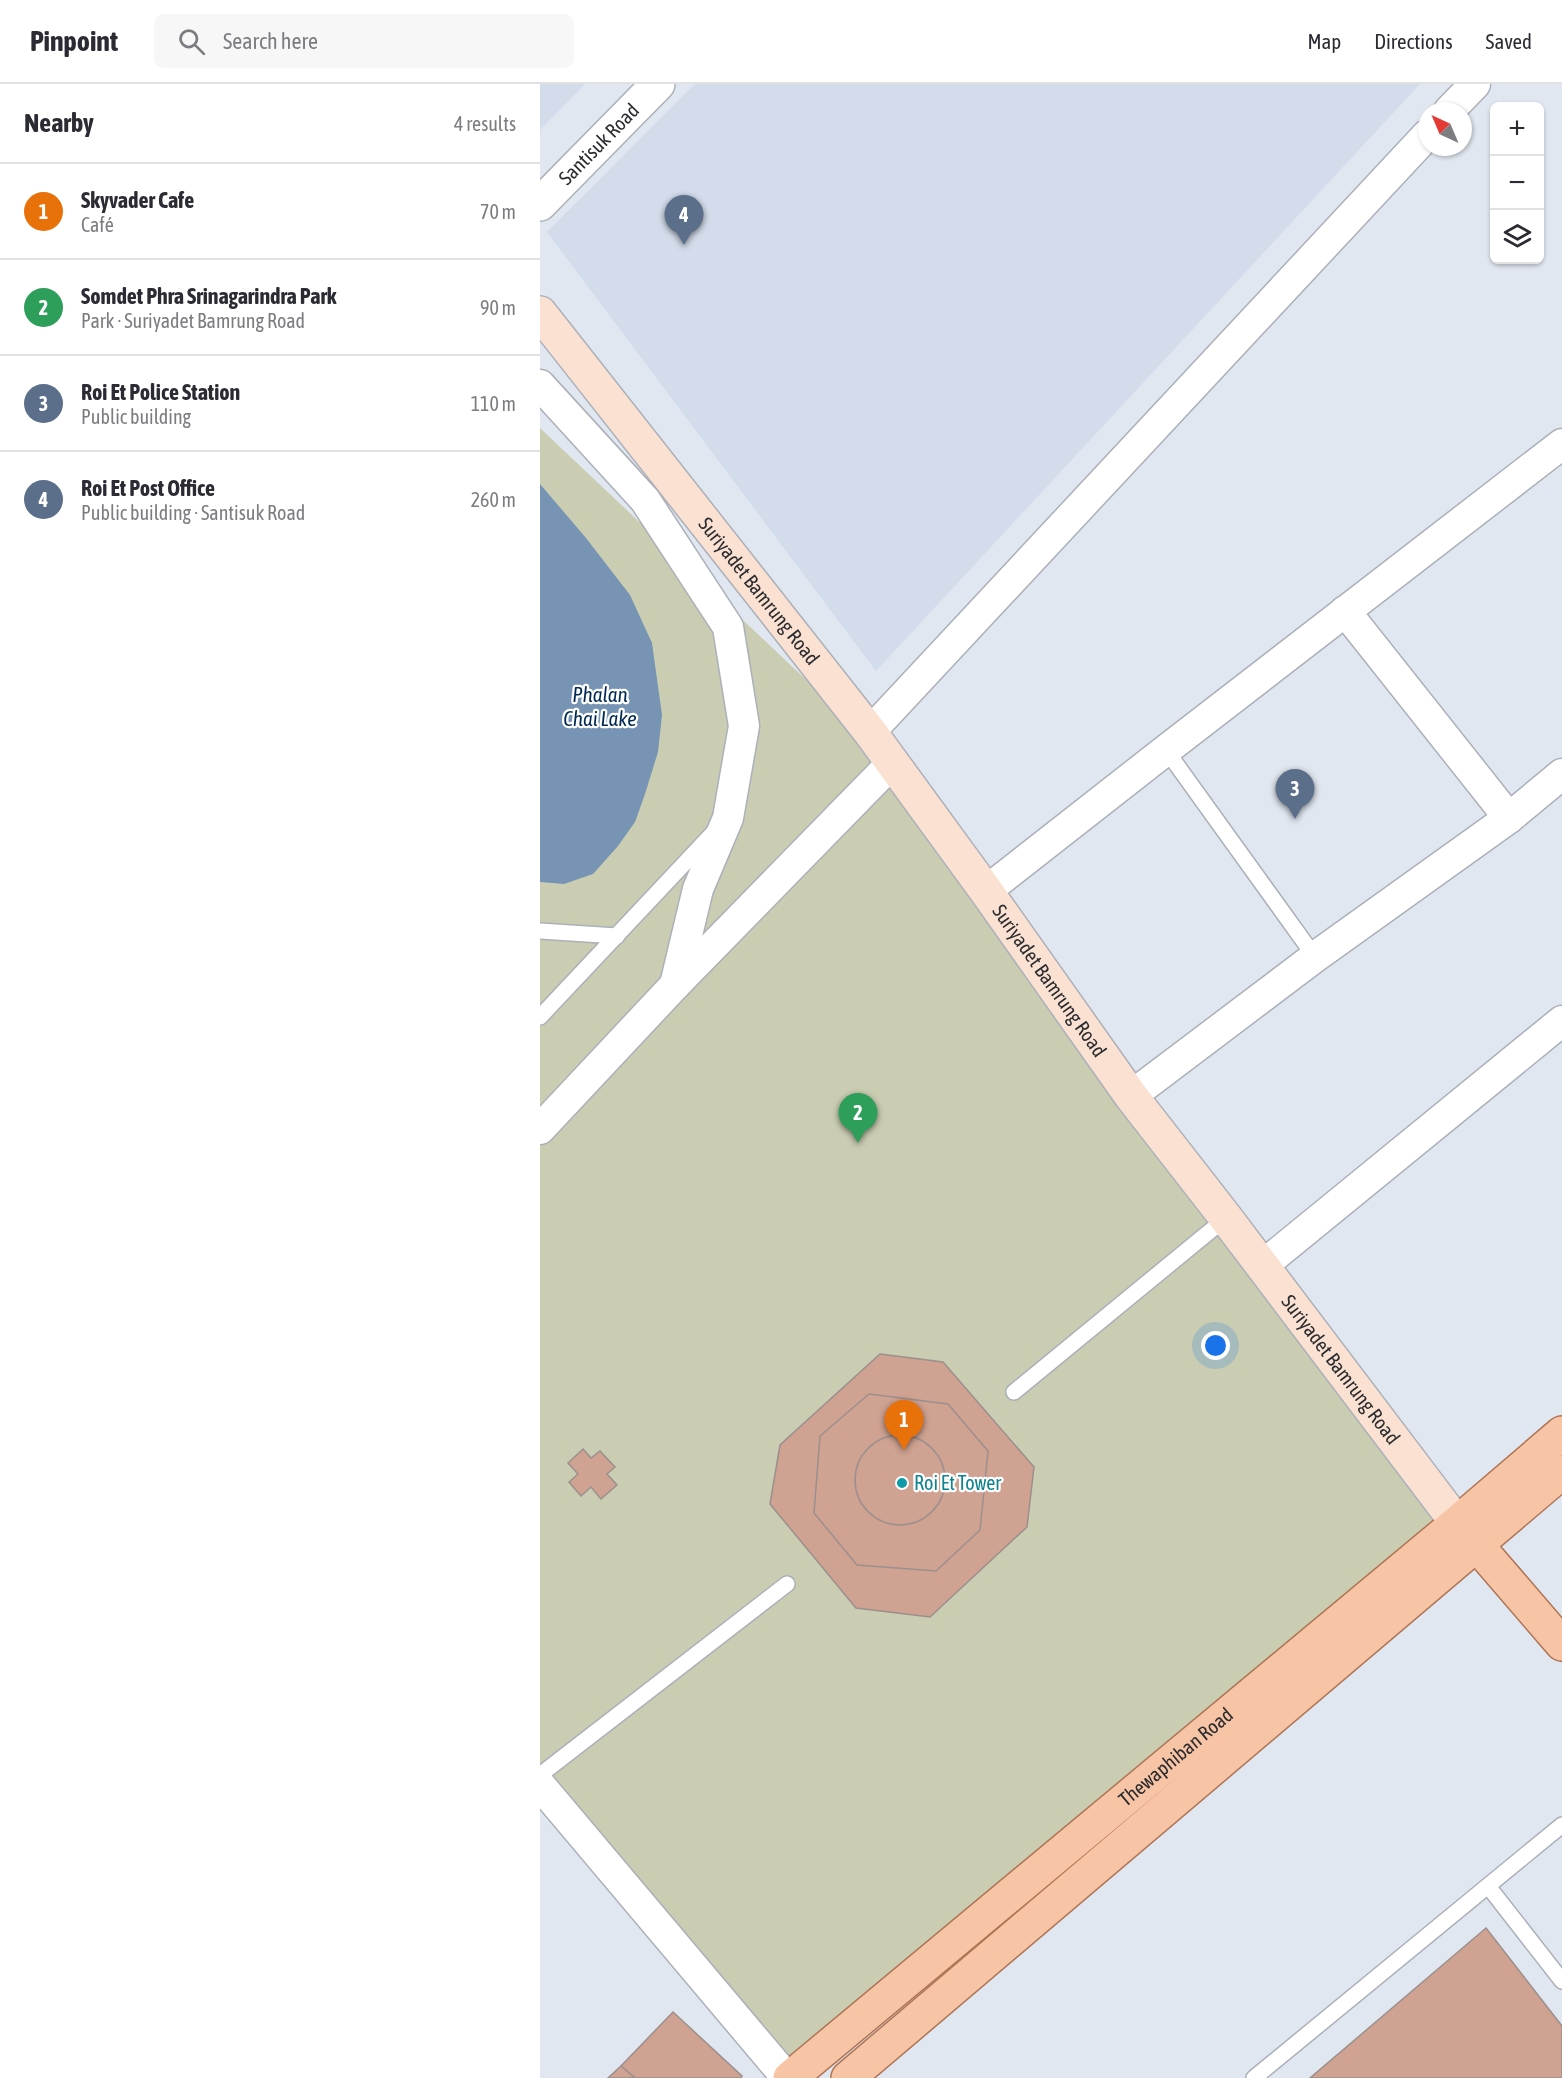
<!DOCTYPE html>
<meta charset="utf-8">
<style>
body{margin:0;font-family:"Asap Condensed",sans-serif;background:#f7f7f7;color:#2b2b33}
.controls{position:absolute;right:18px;top:18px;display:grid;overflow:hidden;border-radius:9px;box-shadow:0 2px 4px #0004}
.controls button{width:54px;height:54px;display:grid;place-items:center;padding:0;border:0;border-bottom:2px solid #e1e1e2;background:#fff;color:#2b2b33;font:30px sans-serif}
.compass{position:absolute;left:878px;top:18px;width:54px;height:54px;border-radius:50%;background:#fff;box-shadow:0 2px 4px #0004;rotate:316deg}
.you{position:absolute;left:676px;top:1262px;width:21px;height:21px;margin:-15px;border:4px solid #fff;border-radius:50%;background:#1a73e8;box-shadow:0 0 0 9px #1a73e833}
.badge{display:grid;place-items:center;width:39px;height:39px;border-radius:50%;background:#0f766e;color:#fff;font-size:20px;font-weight:700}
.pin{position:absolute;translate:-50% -50px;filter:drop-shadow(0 2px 3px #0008)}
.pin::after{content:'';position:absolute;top:32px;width:21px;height:18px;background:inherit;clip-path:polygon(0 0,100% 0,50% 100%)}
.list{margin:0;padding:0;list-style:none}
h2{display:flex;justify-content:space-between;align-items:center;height:78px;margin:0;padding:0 24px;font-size:26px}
h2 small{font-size:20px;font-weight:400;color:#7c7c81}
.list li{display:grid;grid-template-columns:39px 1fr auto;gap:18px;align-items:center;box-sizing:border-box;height:96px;padding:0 24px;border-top:2px solid #e1e1e2}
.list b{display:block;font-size:22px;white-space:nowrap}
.list p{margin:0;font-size:20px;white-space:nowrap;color:#7c7c81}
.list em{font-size:20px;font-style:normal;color:#7c7c81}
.icon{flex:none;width:33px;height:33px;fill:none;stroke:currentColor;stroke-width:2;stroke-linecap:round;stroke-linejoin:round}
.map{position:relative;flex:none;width:1022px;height:1994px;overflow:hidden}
header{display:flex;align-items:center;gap:36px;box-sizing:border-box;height:84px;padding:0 30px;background:#fff;border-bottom:2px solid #e1e1e2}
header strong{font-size:28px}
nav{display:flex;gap:33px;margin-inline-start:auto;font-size:21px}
.search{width:420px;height:54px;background:#f7f7f7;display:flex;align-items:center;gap:15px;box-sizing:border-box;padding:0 21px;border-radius:9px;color:#7c7c81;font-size:22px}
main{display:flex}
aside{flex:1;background:#fff}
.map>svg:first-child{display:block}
.built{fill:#d3dceb}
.green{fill:#cacdb2}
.water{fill:#7794b4}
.building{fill:#cfa292;stroke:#9b908d;stroke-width:1.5}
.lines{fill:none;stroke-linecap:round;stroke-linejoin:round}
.service-casing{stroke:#abb0b9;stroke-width:18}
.minor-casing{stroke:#abb0b9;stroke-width:33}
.tertiary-casing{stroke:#abb0b9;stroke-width:36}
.secondary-casing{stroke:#abb0b9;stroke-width:36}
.primary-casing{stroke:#ad7555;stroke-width:36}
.service{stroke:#fff;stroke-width:15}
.minor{stroke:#fff;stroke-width:30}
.tertiary{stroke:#fff;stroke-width:33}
.secondary{stroke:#fbe1d2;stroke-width:33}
.primary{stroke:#f8c4a6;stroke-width:33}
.culture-dot{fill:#0f9aa8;stroke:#fff;stroke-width:2}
.labels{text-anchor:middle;stroke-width:4.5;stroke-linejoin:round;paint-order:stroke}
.street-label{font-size:20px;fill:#2a2c2f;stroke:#fff}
.culture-label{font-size:20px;fill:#0d838f;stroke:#fff;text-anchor:start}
.water-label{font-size:21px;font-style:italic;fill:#002a53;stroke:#fff}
</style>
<header>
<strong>Pinpoint</strong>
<div class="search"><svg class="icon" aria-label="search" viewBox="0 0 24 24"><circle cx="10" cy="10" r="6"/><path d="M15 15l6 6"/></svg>Search here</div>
<nav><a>Map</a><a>Directions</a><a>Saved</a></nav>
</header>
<main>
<aside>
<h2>Nearby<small>4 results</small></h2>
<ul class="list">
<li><span class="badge" style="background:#e8710a">1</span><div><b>Skyvader Cafe</b><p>Café</p></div><em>70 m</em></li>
<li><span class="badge" style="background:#2e9e5b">2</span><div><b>Somdet Phra Srinagarindra Park</b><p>Park · Suriyadet Bamrung Road</p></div><em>90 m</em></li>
<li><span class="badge" style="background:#5c6f8a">3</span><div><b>Roi Et Police Station</b><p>Public building</p></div><em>110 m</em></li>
<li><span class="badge" style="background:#5c6f8a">4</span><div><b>Roi Et Post Office</b><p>Public building · Santisuk Road</p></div><em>260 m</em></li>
</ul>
</aside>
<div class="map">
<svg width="1022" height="1994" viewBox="0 0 1022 1994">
<rect width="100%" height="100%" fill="#e1e7f0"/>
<g class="built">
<polygon points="0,0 45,0 0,46"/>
<polygon points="155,0 880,0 336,587 7,148"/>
</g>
<polygon class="green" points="0,344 353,678 917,1439 250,1994 0,1682"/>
<polygon class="water" points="0,400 46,454 90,511 112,559 122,631 118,668 105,710 95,738 78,762 53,790 24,800 0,798"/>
<g class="building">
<polygon points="340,1270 403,1278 494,1383 487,1443 390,1533 316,1524 230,1420 240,1361"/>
<polygon points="329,1310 408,1320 448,1367 440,1446 396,1487 317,1481 274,1429 280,1352"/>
<circle cx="360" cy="1396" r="45"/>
<polygon points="43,1365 51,1374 60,1367 75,1383 67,1390 77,1401 61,1415 51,1403 41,1412 29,1398 38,1390 28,1379"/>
<polygon points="946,1844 1022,1942 1022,1994 770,1994"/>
<polygon points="133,1928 202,1992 201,1994 95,1994 81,1982"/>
<polygon points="81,1982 95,1994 68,1994"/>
</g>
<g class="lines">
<defs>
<g id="service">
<polyline points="626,666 775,873"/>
<polyline points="0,847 77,852"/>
<polyline points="0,933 173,749"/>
<polyline points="474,1308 686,1134"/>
<polyline points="0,1691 247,1500"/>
<polyline points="948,1802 1022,1897"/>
<polyline points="714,1994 1022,1741"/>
</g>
<g id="minor">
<polyline points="909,27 935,0"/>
<polyline points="0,301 105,416 188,543 204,642 188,734 158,805 135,901"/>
<polyline points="805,527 969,734"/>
<polyline points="330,648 887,51"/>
<polyline points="446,807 626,666 1022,360"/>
<polyline points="591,1012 775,873 969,734 1022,690"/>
<polyline points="0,1045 135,901 353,678"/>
<polyline points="722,1182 1022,937"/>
<polyline points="0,1701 247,1994"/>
</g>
<g id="tertiary">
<path id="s1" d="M0 120 118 0"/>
</g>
<g id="secondary">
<path id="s2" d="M0 229 330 648 446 807 591 1012 686 1134 917 1439"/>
</g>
<g id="primary">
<polyline points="923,1445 1022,1560"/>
<path id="s3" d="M250 1994 917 1439 1022 1349"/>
<polyline points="308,1994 1022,1388"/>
</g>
</defs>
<use href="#service" class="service-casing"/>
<use href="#minor" class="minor-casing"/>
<use href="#tertiary" class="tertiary-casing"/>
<use href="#secondary" class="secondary-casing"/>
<use href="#primary" class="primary-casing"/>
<use href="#service" class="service"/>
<use href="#minor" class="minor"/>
<use href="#tertiary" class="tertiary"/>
<use href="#secondary" class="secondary"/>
<use href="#primary" class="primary"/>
</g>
<circle class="culture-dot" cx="362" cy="1399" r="6"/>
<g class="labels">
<g class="street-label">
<text dy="7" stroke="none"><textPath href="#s1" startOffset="84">Santisuk Road</textPath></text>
<text dy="7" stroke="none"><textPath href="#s2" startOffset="354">Suriyadet Bamrung Road</textPath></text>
<text dy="7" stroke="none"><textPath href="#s2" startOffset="840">Suriyadet Bamrung Road</textPath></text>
<text dy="7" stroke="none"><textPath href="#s2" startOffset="1326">Suriyadet Bamrung Road</textPath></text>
<text dy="7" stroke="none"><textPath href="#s3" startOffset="502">Thewaphiban Road</textPath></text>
</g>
<g class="culture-label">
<text x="374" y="1406">Roi Et Tower</text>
</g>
<g class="water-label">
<text x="60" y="618">Phalan<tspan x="60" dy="24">Chai Lake</tspan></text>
</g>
</g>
</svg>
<div class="controls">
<button>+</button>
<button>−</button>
<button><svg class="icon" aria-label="layers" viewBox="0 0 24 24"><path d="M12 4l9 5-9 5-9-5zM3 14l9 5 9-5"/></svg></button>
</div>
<svg class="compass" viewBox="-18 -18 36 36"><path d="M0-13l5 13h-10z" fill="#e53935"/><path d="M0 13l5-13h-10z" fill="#7c7c81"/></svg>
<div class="you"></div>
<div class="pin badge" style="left:364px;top:1366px;background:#e8710a">1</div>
<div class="pin badge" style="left:318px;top:1059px;background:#2e9e5b">2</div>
<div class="pin badge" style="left:755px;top:735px;background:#5c6f8a">3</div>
<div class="pin badge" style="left:144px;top:161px;background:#5c6f8a">4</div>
</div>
</main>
